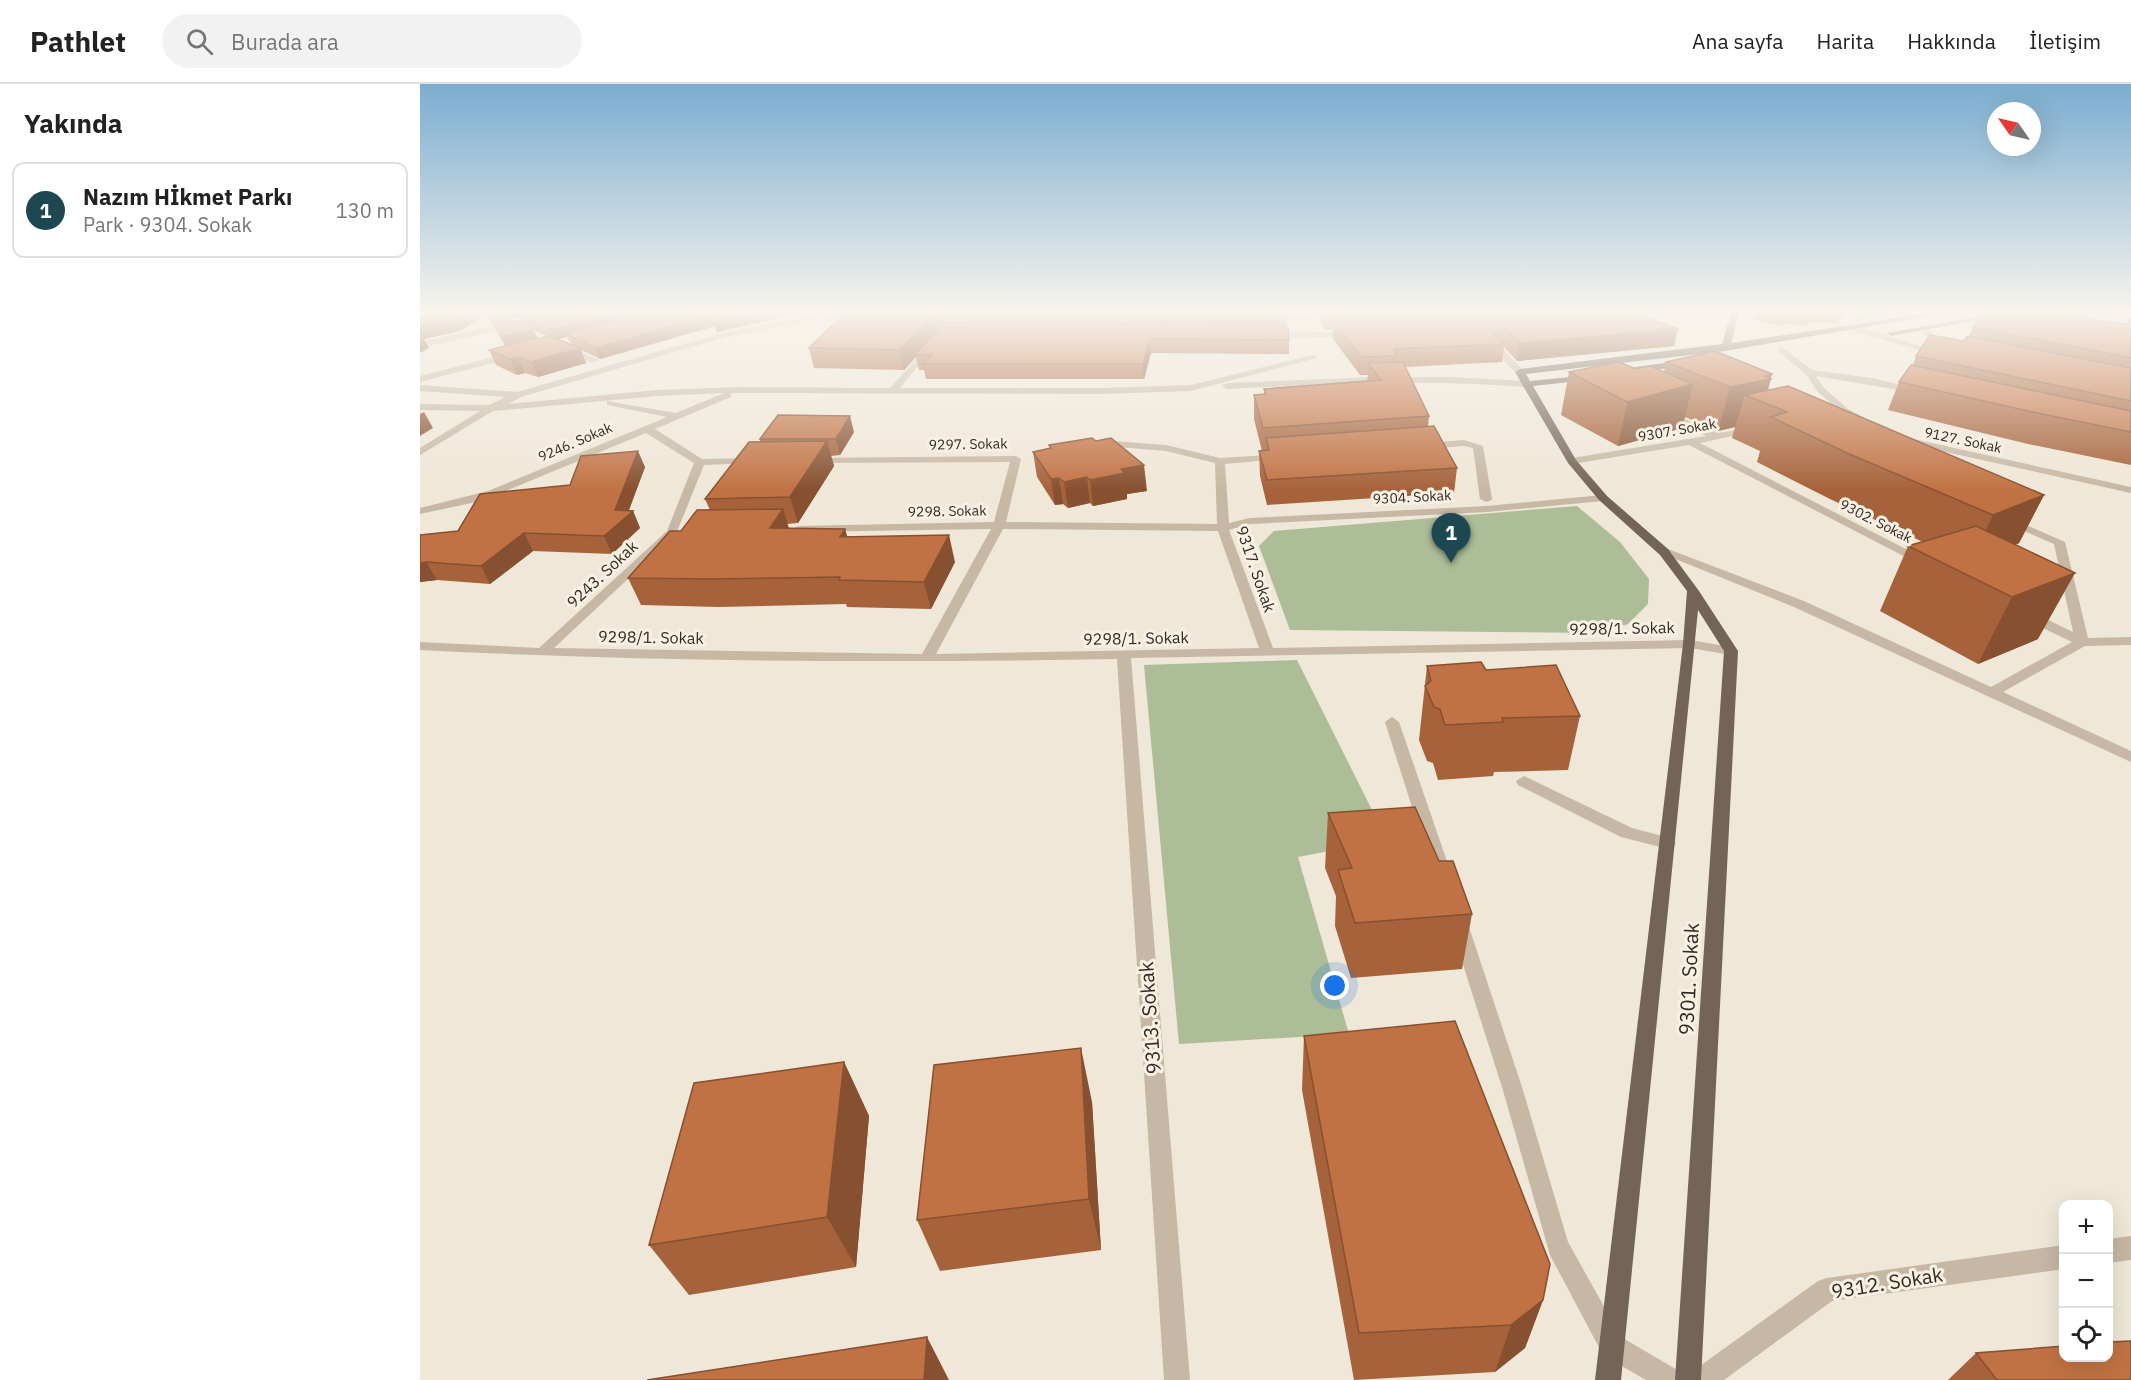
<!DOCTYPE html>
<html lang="tr">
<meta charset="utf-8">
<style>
body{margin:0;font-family:"IBM Plex Sans",sans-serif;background:#f2f2f2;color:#222}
.controls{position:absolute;right:18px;bottom:18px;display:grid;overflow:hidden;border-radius:12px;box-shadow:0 6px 24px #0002}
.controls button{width:54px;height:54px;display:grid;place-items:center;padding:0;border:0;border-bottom:2px solid #e0e0e0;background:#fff;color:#222;font:30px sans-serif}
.compass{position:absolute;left:1567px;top:18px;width:54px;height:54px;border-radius:50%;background:#fff;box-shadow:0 6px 24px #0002;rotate:304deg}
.you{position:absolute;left:915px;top:902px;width:21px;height:21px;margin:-15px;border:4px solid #fff;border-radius:50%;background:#1a73e8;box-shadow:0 0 0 9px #1a73e833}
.badge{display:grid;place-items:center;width:39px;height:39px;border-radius:50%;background:#1d4751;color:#fff;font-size:20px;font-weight:700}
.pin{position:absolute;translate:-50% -50px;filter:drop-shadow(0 2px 3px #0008)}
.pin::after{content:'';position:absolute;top:32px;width:21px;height:18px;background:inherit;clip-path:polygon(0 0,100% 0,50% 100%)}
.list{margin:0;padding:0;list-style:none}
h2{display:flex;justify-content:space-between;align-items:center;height:78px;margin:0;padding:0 24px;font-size:26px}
h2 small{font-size:20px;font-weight:400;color:#767676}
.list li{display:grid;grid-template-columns:39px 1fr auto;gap:18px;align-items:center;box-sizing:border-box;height:96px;margin:0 12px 12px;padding:0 12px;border:2px solid #e0e0e0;border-radius:12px}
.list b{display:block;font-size:22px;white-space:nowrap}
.list p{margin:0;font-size:20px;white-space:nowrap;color:#767676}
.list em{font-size:20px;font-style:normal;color:#767676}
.icon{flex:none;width:33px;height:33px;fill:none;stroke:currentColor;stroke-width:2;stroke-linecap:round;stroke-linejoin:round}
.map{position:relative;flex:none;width:1711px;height:1296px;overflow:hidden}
header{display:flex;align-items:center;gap:36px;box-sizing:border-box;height:84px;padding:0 30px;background:#fff;border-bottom:2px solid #e0e0e0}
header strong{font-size:28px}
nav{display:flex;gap:33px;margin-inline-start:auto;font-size:21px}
.search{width:420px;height:54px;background:#f2f2f2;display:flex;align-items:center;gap:15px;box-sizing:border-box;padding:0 21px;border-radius:33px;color:#767676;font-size:22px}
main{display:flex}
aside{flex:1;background:#fff}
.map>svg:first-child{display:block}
.green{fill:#acbd98}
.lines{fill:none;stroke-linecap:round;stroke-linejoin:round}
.minor{fill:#c6b8a4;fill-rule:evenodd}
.major{fill:#746457;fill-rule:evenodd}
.wall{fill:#a6623a;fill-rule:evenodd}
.shaded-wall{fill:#875030}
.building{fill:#c17244;stroke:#875030;stroke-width:1.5}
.labels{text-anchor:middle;stroke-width:6;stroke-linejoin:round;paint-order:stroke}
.far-street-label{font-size:14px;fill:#322b25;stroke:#f8f1e3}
.street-label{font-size:16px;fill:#322b25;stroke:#f8f1e3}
.near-street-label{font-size:20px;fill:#322b25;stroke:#f8f1e3}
</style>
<header>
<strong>Pathlet</strong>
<div class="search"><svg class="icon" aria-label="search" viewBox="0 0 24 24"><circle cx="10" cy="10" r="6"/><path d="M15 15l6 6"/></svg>Burada ara</div>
<nav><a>Ana sayfa</a><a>Harita</a><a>Hakkında</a><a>İletişim</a></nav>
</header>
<main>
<aside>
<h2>Yakında<small></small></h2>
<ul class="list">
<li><span class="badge">1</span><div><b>Nazım Hİkmet Parkı</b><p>Park · 9304. Sokak</p></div><em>130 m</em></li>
</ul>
</aside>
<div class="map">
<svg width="1711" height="1296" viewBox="0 0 1711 1296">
<rect width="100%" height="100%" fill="#efe7d7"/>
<g class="green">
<polygon points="1440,226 1511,226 1431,238"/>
<polygon points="1157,422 1200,458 1229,495 1228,520 1208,540 1179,549 870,546 839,462 854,447"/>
<polygon points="877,576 967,756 878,773 929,950 759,960 724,581"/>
</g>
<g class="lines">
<g class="minor">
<polygon points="55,226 64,226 88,238 142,226 154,226 89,244 0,264 0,258 79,240"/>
<polygon points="444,231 444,235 441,235 404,236 400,234 404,232"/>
<path d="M392 232 396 234 395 236 306 253 101 313 88 320 237 306 320 303 470 304 509 261 513 264 480 304H681L771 301 893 271 897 274 771 307 681 310 311 309V313L235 345 282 375 334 374 338 375V379L284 381 256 450 134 564 502 570 571 445 378 448 372 445 378 442 574 438 590 378 387 379 386 377 391 374 596 372 601 375 586 438 797 440 795 379 746 367 675 361V357L679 356 746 361 800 374 864 370V374L860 375 805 380 809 439 830 434 1067 422 1183 411 1189 414 1183 417 1067 428 830 440 809 446 853 564 1270 556 1311 563 1318 567 1311 571 1270 564 711 574 770 1296H744L697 575C465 579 232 578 0 566V558L119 564 247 447 274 379 226 349 76 411 56 418 0 430V424L68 407 247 333 187 321V317L256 329 304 309 237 312 73 327 0 371V364L60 327 0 326V320L69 321 86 313 0 307V301L97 308 302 249ZM583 445 798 447 839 564 516 570Z"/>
<polygon points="921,233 924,233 924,237 849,238 845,236 849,234"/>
<polygon points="1501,241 1507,241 1517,257 1528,262 1528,266 1511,261 1500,243"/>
<polygon points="1432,243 1438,243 1524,269 1517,271 1432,247"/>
<polygon points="937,247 937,251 934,252 850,255 846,252 850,249"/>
<polygon points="1067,255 1073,255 1103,286 1103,290 1097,290 1067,259"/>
<polygon points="145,262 178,275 179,277 172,279 142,267 141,265"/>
<polygon points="1362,263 1392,286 1452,294 1501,306 1496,309 1396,292 1403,303 1428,325 1445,334 1440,337 1422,329 1397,307 1386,290 1359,268 1359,264"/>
<polygon points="93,268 96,269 96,273 0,298 0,292"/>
<path d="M956 293H1031L1105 297 1110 300 1105 303C1005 295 907 300 807 305L802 302 807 299Z"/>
<polygon points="1247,327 1298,349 1336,343 1336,347 1280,359 1509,477 1503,481 1499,480 1269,361 1152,380 1147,377 1152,374 1286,352 1244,332 1242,330"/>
<polygon points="1489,354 1711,403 1711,409 1485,359 1485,355"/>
<polygon points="1044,356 1063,362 1072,415 1070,417 1066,418 1060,415 1053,364 1044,362 1004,365 999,362 1004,359"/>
<polygon points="1590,434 1645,458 1668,554 1711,553 1711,561 1665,562 1583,608 1711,667 1711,678 1374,523 1238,468 1240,465 1248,465 1384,517 1571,603 1652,558 1604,535 1602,532 1604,529 1614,529 1653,548 1634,460 1586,439 1584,437"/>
<polygon points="972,633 979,638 1030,786 1027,791 1021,792 1015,791 1012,786 965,638"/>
<polygon points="1104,692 1212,744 1254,755 1256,759 1254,763 1248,765 1201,753 1098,701 1096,697"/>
<polygon points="1040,836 1046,838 1049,843 1102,1003 1148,1158 1201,1253 1259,1287 1263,1296 1226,1296 1183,1271 1130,1171 1082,1003 1031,843 1034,838"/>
<polygon points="1711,1152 1711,1176 1688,1179 1688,1155"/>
<polygon points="1644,1161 1644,1185 1412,1217 1304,1296 1269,1296 1273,1287 1398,1197 1407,1194"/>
</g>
<g class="major">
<polygon points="1312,226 1320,226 1311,259 1529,226 1544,226 1305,267 1106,290 1110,297 1171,291 1173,293 1168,296 1113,302 1156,376 1187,412 1248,465 1279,507 1318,567 1281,1296 1255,1296 1304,567 1278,526 1201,1296 1175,1296 1263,560 1267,507 1240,471 1179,416 1148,379 1095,288 1100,285 1302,260"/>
<polygon points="1597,226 1612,226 1471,252 1467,249"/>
<polygon points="1266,276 1270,279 1269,281 1215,289 1211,286 1215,283"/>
</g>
</g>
<g class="wall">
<path d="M68 226H392L297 248 295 242 180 275 161 266 166 279 118 293 105 289 97 291 76 281 69 266 85 262 70 233 79 231ZM99 233 102 240 90 235ZM114 247 127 252 118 254ZM147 253 151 260 138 255Z"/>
<polygon points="428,226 866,226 867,243 869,256 869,270 731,269 724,295 506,295 504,286 499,286 496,273 484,286 394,284 389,264"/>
<polygon points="891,226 1256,226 1220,230 1254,262 1097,277 1084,263 1082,278 985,283 1009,332 1008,343 1037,384 1034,409 847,421 840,392 839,367 842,367 834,335 834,311 844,310 844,305 947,297 948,291 940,291 913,255 913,245 906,246 902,240 902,232 895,232"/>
<polygon points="1336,226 1427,226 1417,239 1390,238 1388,241 1382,242 1365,239 1363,242 1334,236"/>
<polygon points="1648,231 1707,241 1710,235 1711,236 1711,381 1608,360 1468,326 1479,298 1493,281 1496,272 1544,257 1549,252 1553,243"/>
<polygon points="1246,278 1352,290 1348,306 1624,411 1599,459 1595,461 1618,555 1558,580 1460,527 1488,462 1503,458 1410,415 1337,378 1340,367 1312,354 1315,343 1298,347 1265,333 1262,344 1198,362 1141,331 1149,288 1216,285 1244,288"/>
<polygon points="434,348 420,371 411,372 414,382 378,439 367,440 369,445 425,445 427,453 535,478 511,525 427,523 426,520 299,523 221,521 208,494 261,447 290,426 285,415 340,358 340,355"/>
<polygon points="629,361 727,407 707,410 707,415 673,422 670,419 648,424 643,420 635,421 617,393 613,368 630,365"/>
<polygon points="225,383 209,426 213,427 220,444 192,470 113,467 70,500 17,496 0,498 0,451 38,447 150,401"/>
<polygon points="1007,582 1066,586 1160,632 1148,686 1074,688 1073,692 1018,696 1013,679 1007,677 999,656"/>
<polygon points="908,729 1019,777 1052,830 1042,885 931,894 915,842 916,812 905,784"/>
<polygon points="884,952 1123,1216 1105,1264 1075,1288 934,1296 882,1006"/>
<polygon points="424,978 449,1032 436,1183 269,1211 229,1161"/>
<polygon points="672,1018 681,1166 520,1187 497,1136"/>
<polygon points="1556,1269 1711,1296 1528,1296"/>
</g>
<g class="shaded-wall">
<polygon points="53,226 60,226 63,233 40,247 4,255 9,264 0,269 0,243"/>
<polygon points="84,226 134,226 98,231 99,233 88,236"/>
<polygon points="211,226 259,226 146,250 147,253 136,256 131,245"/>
<polygon points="344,226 392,226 297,248 295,242 180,275 176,264 291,231"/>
<polygon points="519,226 521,226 524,243 495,271 496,273 484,286 479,266"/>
<polygon points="1187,226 1256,226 1185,235"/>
<polygon points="1368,226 1369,226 1365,239 1363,242"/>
<polygon points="1393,226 1394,226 1390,238 1388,241"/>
<polygon points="1422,226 1427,226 1417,239"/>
<polygon points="113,245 120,259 88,267 81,253"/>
<polygon points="1258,245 1254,262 1097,277 1100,259"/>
<polygon points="730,255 731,269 724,295 723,280"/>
<polygon points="160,264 166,279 118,293 111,278"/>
<polygon points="98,273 105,289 97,291 90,275"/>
<polygon points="1352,290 1350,295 1351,295 1344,319 1325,311 1315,343 1298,347 1310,303"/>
<polygon points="1273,300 1262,344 1198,362 1207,318"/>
<polygon points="4,328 13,344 0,352 0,330"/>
<polygon points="430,332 434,348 420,371 416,355"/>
<polygon points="407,357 414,382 378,439 370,413"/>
<polygon points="218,367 225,383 207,431 213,427 220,444 192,470 184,452 195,426"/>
<polygon points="724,381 727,407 707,410 707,415 673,422 670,396 701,385"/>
<polygon points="667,393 670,419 648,424 644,398"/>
<polygon points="639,394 643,420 635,421 631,395"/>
<polygon points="1624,411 1599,459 1550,479 1573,431"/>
<polygon points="363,425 371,451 350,444"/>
<polygon points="425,445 433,472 420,453"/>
<polygon points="104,449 113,467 70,500 61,482"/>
<polygon points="529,451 535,478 511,525 504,498"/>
<polygon points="6,478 17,496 0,498 0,479"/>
<polygon points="1655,489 1618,555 1558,580 1592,513"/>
<polygon points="661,964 672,1018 681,1166 669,1115"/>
<polygon points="424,978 449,1032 436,1183 407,1133"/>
<polygon points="1123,1216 1105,1264 1075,1288 1091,1241"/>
<polygon points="507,1253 529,1296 504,1296"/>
</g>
<g class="building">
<polygon points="0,226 53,226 34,236 0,243"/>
<polygon points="122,226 211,226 131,245 98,231"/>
<polygon points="238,226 344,226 294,237 291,231 176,264 146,250"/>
<polygon points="428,226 519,226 479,266 389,264"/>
<polygon points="686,226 866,226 867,227"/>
<polygon points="904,226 961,226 906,228"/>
<polygon points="1038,226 1207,226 1258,245 1100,259 1067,226 1059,226 1057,233 1085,260 974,265 977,272 941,273 914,238 1035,230"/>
<polygon points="1563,226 1650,226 1648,231 1709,241 1710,235 1711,236 1711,274 1553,243"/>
<polygon points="79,231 113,245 81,253 70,233"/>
<polygon points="524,239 868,243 869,256 730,255 723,280 503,280 512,271 495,271"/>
<polygon points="1510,251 1544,257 1547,252 1711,284 1711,317 1496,272"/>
<polygon points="128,252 160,264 111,278 98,273 90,275 69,266"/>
<polygon points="1295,267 1352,290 1345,292 1351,295 1310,303 1246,278"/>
<polygon points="983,278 1009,332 843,344 834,311 846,310 844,305 961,296 948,279"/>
<polygon points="1198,278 1216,285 1230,282 1273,300 1207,318 1149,288"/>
<polygon points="1491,281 1711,327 1711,348 1622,330 1479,298"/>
<polygon points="1368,302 1624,411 1573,431 1427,369 1351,333 1367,328 1325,311"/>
<polygon points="358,331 430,332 416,355 340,355"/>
<polygon points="1014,342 1037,384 847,396 839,367 849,366 846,354"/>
<polygon points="672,354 676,357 691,354 724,381 701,385 705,389 670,396 667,393 644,398 639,394 631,395 613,368 631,364 629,361"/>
<polygon points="407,357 370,413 285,415 329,358"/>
<polygon points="218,367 195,426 213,427 184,452 104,449 61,482 6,478 0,479 0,451 38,447 60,410 150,401 161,372"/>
<polygon points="363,425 350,444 425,445 420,453 529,451 504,498 419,496 420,493 288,495 208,494 250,447 261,447 277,426"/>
<polygon points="1556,442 1655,489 1592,513 1488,462"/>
<polygon points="1061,578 1066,586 1136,581 1160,632 1082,634 1083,638 1025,641 1020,625 1014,623 1005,602 1011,597 1007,582"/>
<polygon points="995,723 1019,777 1033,777 1052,830 935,839 918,786 932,784 908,729"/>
<polygon points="1035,937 1130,1180 1123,1216 1091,1241 939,1249 884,952"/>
<polygon points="661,964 669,1115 497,1136 514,981"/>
<polygon points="424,978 407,1133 229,1161 274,999"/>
<polygon points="507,1253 504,1296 227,1296"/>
<polygon points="1711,1257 1711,1296 1577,1296 1556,1269 1644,1262 1644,1274 1689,1274 1689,1258"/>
</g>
<linearGradient id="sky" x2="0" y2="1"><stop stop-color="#7badd0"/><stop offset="0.56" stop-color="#f8f4ed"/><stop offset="1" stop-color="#f8f4ed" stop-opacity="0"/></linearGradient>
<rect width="1711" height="407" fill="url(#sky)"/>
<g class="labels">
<g class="far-street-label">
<text transform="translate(1257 346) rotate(-10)" y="5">9307. Sokak</text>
<text transform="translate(1543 356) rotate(12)" y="5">9127. Sokak</text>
<text transform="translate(155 358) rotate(-23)" y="5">9246. Sokak</text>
<text transform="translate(548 360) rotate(-1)" y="5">9297. Sokak</text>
<text transform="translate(992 413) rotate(-3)" y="5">9304. Sokak</text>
<text transform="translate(527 427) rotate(-1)" y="5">9298. Sokak</text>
<text transform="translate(1456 437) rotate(27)" y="5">9302. Sokak</text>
</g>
<g class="street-label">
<text transform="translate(836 485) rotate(71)" y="6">9317. Sokak</text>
<text transform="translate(182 490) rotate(-43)" y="6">9243. Sokak</text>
<text transform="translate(1202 544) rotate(-1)" y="6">9298/1. Sokak</text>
<text transform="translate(231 553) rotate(1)" y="6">9298/1. Sokak</text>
<text transform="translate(716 554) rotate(-1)" y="6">9298/1. Sokak</text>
</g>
<g class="near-street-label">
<text transform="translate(1269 895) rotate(-87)" y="7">9301. Sokak</text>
<text transform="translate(730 934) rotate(-94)" y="7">9313. Sokak</text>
<text transform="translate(1467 1199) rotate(-9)" y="7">9312. Sokak</text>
</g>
</g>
</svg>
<div class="controls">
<button>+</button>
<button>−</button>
<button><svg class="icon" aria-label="locate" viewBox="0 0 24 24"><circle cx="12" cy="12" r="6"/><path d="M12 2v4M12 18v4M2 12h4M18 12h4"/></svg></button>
</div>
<svg class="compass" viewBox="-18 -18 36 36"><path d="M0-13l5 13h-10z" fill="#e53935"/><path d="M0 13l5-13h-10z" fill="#767676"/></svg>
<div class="you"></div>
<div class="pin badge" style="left:1031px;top:479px">1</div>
</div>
</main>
